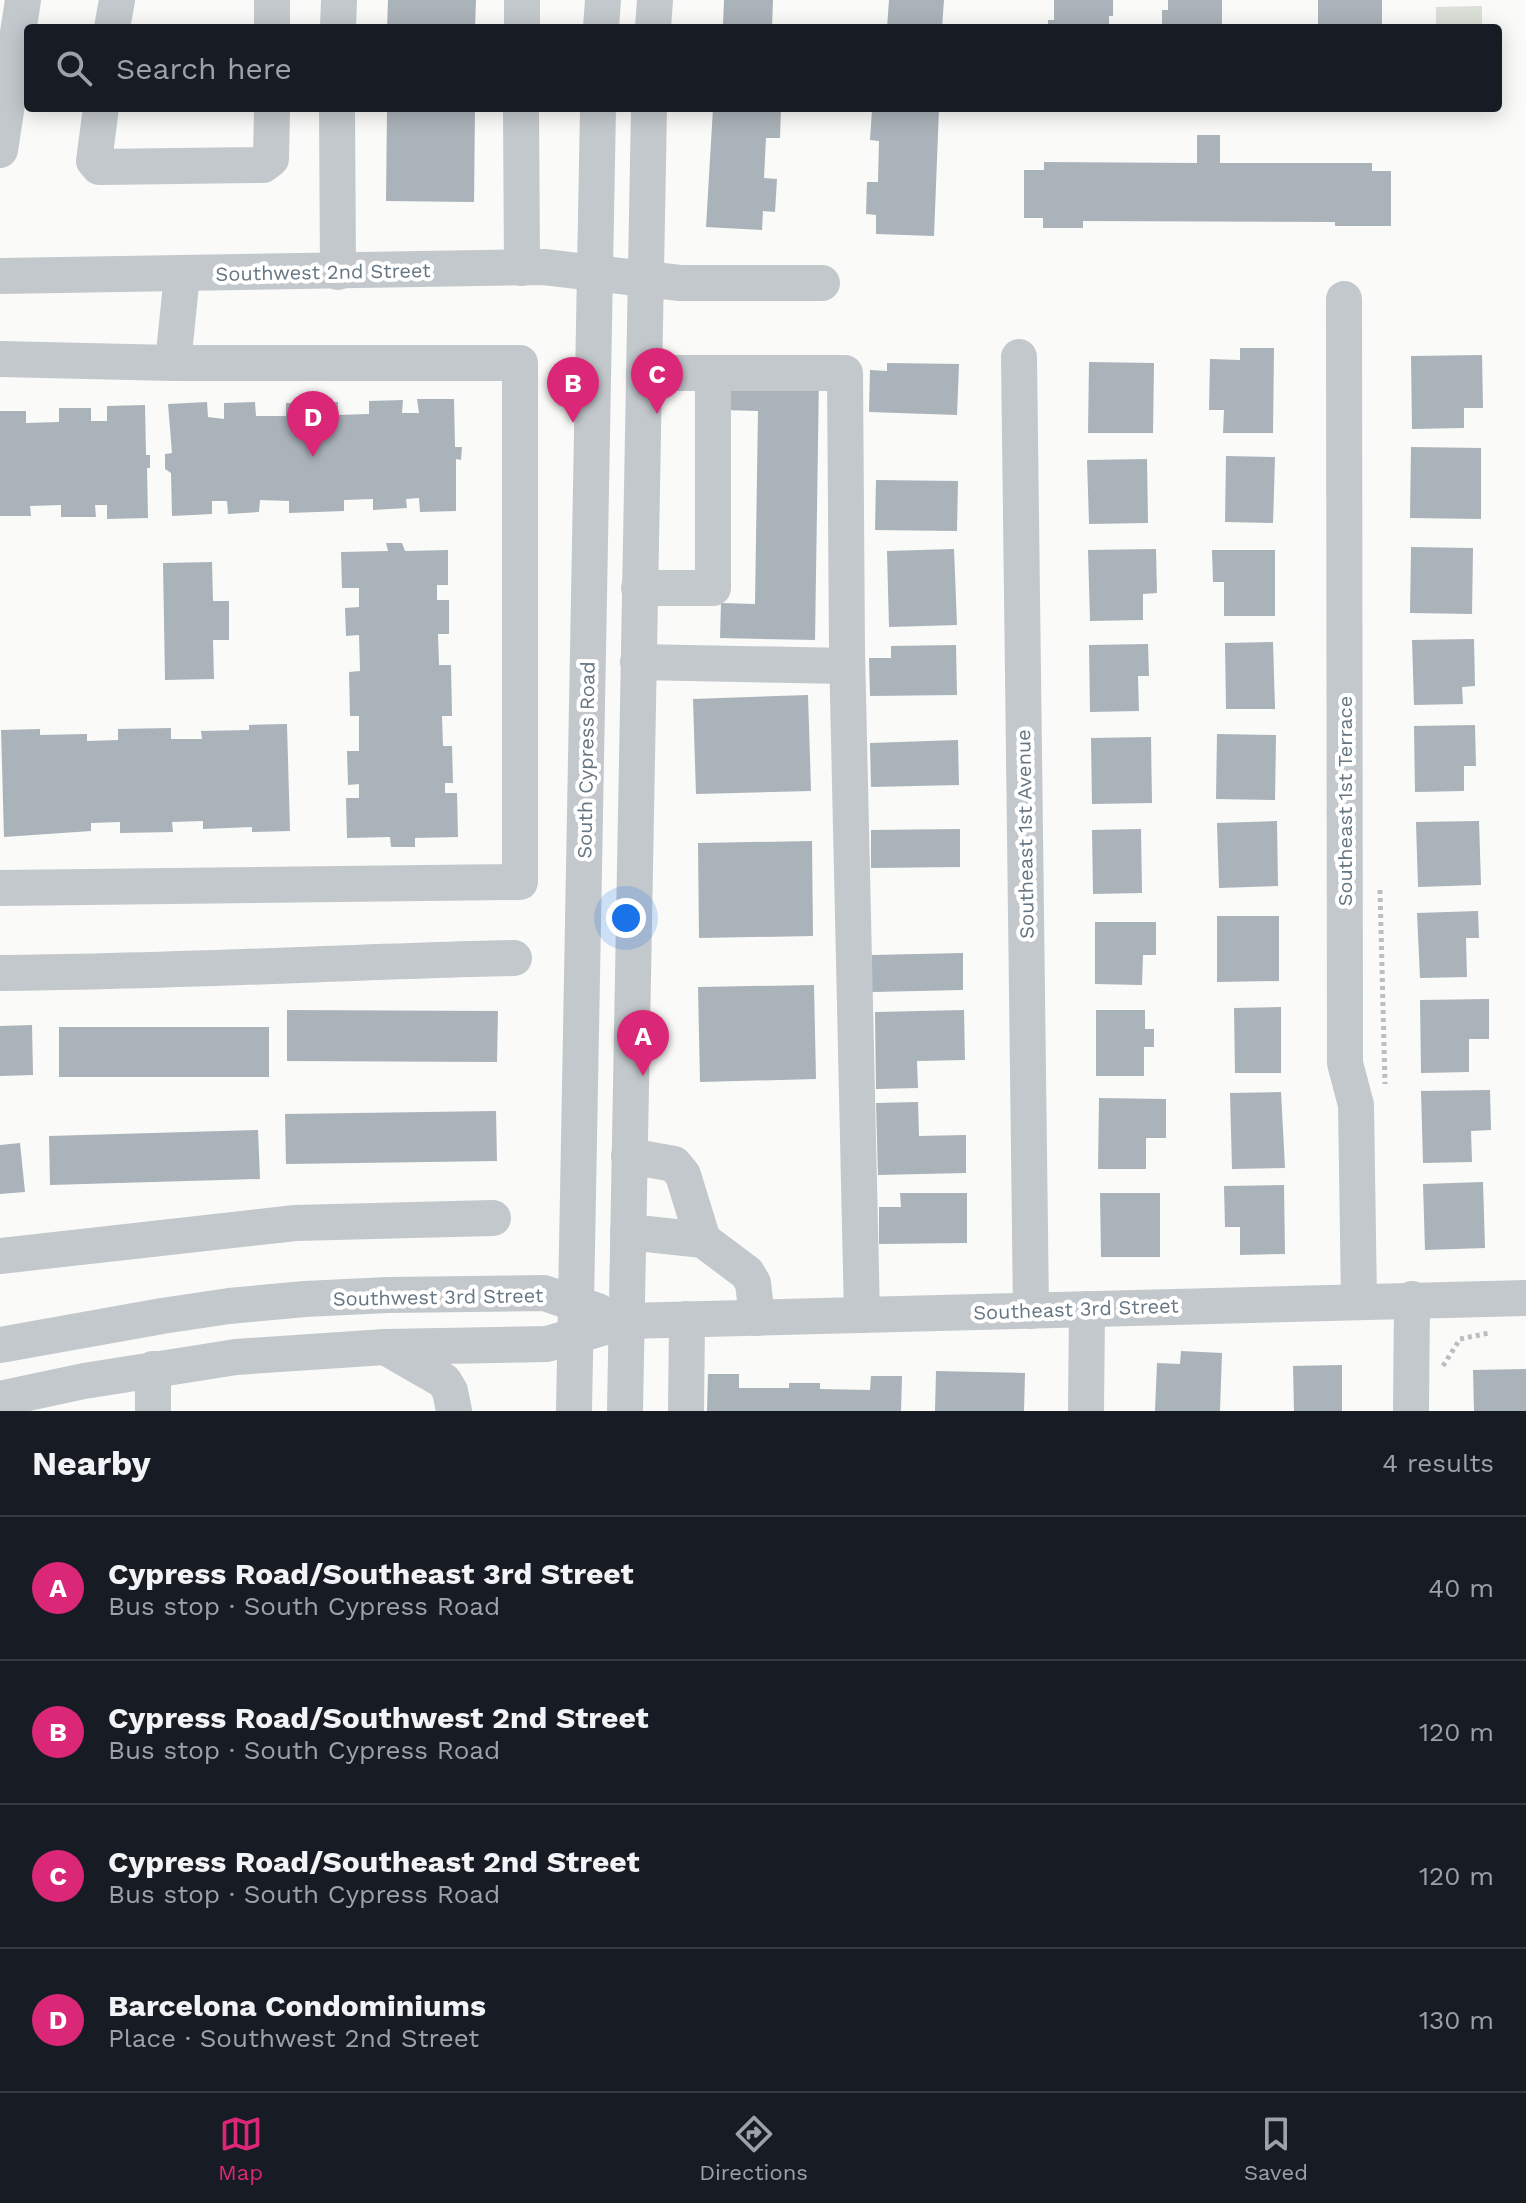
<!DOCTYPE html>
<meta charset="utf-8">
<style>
body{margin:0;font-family:"Work Sans",sans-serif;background:#242831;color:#f1f3f6}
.you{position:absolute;left:626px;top:918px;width:28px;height:28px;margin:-20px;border:6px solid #fff;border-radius:50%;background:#1a73e8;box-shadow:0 0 0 12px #1a73e833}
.badge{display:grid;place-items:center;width:52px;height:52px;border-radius:50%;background:#db2777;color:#fff;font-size:26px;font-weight:700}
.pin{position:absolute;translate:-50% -66px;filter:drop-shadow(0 2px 4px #0008)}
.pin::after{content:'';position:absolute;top:42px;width:28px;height:24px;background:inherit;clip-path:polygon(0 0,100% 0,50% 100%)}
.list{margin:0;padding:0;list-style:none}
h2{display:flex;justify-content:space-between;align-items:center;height:104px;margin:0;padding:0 32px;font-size:34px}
h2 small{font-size:26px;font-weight:400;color:#9ea1a6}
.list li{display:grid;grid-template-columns:52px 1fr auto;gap:24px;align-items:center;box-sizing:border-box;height:144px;padding:0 32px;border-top:2px solid #363941}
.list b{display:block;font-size:30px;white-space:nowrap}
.list p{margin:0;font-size:26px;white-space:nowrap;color:#9ea1a6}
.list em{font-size:26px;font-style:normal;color:#9ea1a6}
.icon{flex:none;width:44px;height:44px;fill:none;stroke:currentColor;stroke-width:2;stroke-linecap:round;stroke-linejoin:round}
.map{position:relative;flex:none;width:1526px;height:1411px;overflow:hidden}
.search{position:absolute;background:#171b24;box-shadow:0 4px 20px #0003;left:24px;right:24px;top:24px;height:88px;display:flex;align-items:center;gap:20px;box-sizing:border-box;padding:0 28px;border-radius:8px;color:#9ea1a6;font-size:30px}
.sheet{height:680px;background:#171b24}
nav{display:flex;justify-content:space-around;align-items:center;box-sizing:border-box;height:112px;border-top:2px solid #363941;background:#171b24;font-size:22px;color:#9ea1a6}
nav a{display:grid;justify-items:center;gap:4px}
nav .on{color:#db2777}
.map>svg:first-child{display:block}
.green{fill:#dadfd7}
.building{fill:#aab3b9}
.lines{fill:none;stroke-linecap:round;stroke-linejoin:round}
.path{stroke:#bbbfc2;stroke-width:5;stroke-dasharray:4 4;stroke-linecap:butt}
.minor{stroke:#c3c8cc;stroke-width:36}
.labels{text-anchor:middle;stroke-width:8;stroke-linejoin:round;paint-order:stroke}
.street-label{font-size:20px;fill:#657683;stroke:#fff}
</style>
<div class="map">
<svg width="1526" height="1411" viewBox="0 0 1526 1411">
<rect width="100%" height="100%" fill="#fafaf8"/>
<polygon class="green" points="1482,6 1482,28 1436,28 1436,7"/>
<g class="building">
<polygon points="388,0 476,0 475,28 387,28"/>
<polygon points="724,0 773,0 772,28 714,28 714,24 723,25"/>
<polygon points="889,0 944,0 942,28 887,28"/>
<polygon points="1054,0 1113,0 1113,16 1109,16 1109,28 1048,28 1048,20 1054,20"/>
<polygon points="1168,0 1222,0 1222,28 1162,28 1162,10 1168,10"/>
<rect x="1318" y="0" width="64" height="28"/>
<polygon points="387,108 475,108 474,202 386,201"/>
<polygon points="713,108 781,108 780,138 766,138 764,178 777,179 775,212 763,211 762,230 706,227"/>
<polygon points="882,108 939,108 934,236 876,234 876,215 866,214 867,182 878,182 879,141 870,140 872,110 882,110"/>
<polygon points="1197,135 1220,135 1220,163 1372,163 1372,171 1391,171 1391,226 1335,226 1335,222 1083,221 1083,228 1043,228 1043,218 1024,218 1024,170 1044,170 1044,162 1197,163"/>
<polygon points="1240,348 1274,348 1273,433 1223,433 1224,410 1209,410 1210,359 1240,360"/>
<polygon points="1482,355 1483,408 1464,408 1464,428 1412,429 1411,356"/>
<polygon points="1089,362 1154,363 1153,433 1088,433"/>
<polygon points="887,363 959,364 957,415 869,412 870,370 887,371"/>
<polygon points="724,374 819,376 815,640 720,638 721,603 755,604 758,411 723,410"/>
<polygon points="417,399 454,399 455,447 462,447 461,460 456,459 456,511 420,512 419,498 406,499 407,508 373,510 373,499 344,500 344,511 289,513 289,501 260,500 259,512 228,514 227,501 212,501 212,514 172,516 171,473 165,469 165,454 172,453 168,404 207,402 208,417 224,419 224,403 255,402 256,416 286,416 286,403 338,402 338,415 369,414 369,401 403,400 402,413 419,413"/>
<polygon points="145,405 146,455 150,455 150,468 147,468 148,518 107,519 107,505 95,505 96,517 61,517 61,505 30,506 31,516 0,516 0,411 26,411 26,423 59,422 59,408 91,408 91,421 107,421 107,406"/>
<polygon points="1411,447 1481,448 1481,519 1410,518"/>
<polygon points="1226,456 1275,457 1273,523 1225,522"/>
<polygon points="1147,459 1148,523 1089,524 1087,460"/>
<polygon points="876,480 958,481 957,531 875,530"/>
<polygon points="386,543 402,543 405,551 448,550 448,585 437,585 437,600 449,600 449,634 438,634 439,665 451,665 452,716 442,716 443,746 452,746 453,783 445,783 445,793 457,793 458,837 415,838 415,847 391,847 390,837 347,838 346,798 359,798 359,784 348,785 347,751 359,751 359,716 350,716 349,672 360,671 359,635 346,636 345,608 359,607 359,588 342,588 341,552 388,551"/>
<polygon points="1411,547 1473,548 1472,614 1410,613"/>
<polygon points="954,549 957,625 889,627 887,551"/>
<polygon points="1156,549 1157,593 1143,594 1143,620 1090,621 1088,550"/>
<polygon points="1212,550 1275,550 1275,616 1224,616 1224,582 1213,582"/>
<polygon points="212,562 213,601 229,601 229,640 213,640 214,679 165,680 163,563"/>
<polygon points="1474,639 1475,686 1462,687 1463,704 1414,705 1412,640"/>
<polygon points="1273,642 1275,709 1226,709 1225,643"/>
<polygon points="1148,644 1149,676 1138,676 1139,711 1090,712 1089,645"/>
<polygon points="956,645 957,695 870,696 869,658 891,658 891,646"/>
<polygon points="808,695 811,791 696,794 693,699"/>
<polygon points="287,724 290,831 252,832 252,827 203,829 203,821 172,822 173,832 120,833 120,822 91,823 91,831 4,837 1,730 40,729 40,735 87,734 87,741 118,740 118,729 171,728 171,739 202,739 201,731 249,730 249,725"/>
<polygon points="1475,725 1476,766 1464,766 1464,791 1415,792 1414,726"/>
<polygon points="1217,734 1276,735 1275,800 1216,799"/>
<polygon points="1151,737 1152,803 1092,804 1091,738"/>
<polygon points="958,740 959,785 871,787 870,743"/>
<polygon points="1277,821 1278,886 1219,888 1217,823"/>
<polygon points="1479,821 1481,885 1418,887 1416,822"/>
<polygon points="960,829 960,867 871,868 871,830"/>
<polygon points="1141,829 1142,893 1093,894 1092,830"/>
<polygon points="812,841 813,936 699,938 698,843"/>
<polygon points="1478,911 1479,938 1466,938 1467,977 1420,978 1417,913"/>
<polygon points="1217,916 1279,916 1279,981 1217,982"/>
<polygon points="1095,922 1156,922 1156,955 1143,955 1142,985 1095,984"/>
<polygon points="963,953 963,990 872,992 872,955"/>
<polygon points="814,985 816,1079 700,1082 698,987"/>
<polygon points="1489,999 1489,1039 1469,1039 1469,1072 1421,1073 1420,1000"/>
<polygon points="1281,1007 1281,1073 1235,1073 1234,1008"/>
<polygon points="287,1010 498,1011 497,1062 287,1061"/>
<polygon points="964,1010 965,1060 917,1061 918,1088 876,1089 875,1012"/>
<polygon points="1096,1010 1145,1010 1145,1029 1154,1029 1154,1047 1144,1047 1144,1076 1096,1076"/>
<polygon points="32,1025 33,1075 0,1076 0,1026"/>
<rect x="59" y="1027" width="210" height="50"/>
<polygon points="1490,1090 1491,1130 1471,1131 1472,1162 1423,1163 1421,1091"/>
<polygon points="1281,1092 1285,1168 1232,1169 1230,1093"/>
<polygon points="1099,1098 1166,1099 1166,1138 1146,1138 1146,1169 1098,1169"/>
<polygon points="918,1102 919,1136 966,1135 966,1173 878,1175 876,1103"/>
<polygon points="496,1111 497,1161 286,1164 285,1114"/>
<polygon points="258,1130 260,1179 50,1185 49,1136"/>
<polygon points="20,1143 25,1192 0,1194 0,1145"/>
<polygon points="1483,1182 1485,1248 1425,1250 1423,1184"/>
<polygon points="1284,1185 1285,1254 1240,1255 1240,1227 1225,1227 1224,1186"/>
<polygon points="900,1193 967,1193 967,1243 879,1244 879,1207 901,1207"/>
<polygon points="1100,1193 1160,1193 1160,1257 1101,1257"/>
<polygon points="1181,1351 1222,1353 1220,1411 1155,1411 1157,1363 1180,1364"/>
<polygon points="1342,1365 1342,1411 1294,1411 1293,1366"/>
<polygon points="1526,1369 1526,1411 1474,1411 1473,1370"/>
<polygon points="936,1371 1025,1373 1024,1411 935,1411"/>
<polygon points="708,1374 739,1374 739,1388 789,1388 789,1383 820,1383 820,1389 870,1390 871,1376 902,1376 901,1411 707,1411"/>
</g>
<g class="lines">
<g class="path">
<polyline points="1380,890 1385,1084"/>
<polyline points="1443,1366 1460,1339 1489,1333"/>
</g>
<g class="minor">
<polyline points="112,28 117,0"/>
<polyline points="272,28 272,0"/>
<polyline points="338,28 339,0"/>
<polyline points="522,28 522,0"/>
<polyline points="601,28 603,0"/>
<polyline points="653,28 655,0"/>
<polyline points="101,108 94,161 99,167 263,165 271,159 272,108"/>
<polyline points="337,108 338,272"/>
<polyline points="521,108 522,268"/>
<polyline points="0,150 23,0"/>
<polyline points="0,276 544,267 680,283 822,283"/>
<polyline points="1344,299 1345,1063 1356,1105 1359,1301"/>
<polyline points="1019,357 1031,1311"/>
<polyline points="0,359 173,363 520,363 520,882 0,888"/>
<polyline points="173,363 182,275"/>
<polyline points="713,373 845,373 847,651 862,1315"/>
<polyline points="639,588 713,588 713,373 644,373"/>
<polyline points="638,662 847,666"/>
<path d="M0 973C171 972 342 962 514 958"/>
<polyline points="629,1156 674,1164 683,1175 703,1240 747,1273 753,1283 757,1318"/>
<polyline points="628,1232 703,1240"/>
<polyline points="0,1256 295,1223 493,1218"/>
<polyline points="0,1345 162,1316 229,1306 305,1299 388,1295 544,1293 598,1311"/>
<polyline points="385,1347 444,1381 450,1391 454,1411"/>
<polyline points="0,1399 84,1381 236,1357 385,1347 547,1344 626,1321 1526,1298"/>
<polyline points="153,1411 153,1369"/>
<polyline points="574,1411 598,108"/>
<polyline points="625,1411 649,108"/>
<polyline points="686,1411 687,1319"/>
<polyline points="1086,1411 1087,1309"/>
<polyline points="1411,1411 1412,1299"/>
</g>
</g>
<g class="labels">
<g class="street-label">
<text transform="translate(323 272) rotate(-1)" y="7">Southwest 2nd Street</text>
<text transform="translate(586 760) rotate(-89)" y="7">South Cypress Road</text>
<text transform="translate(1345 801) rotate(-90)" y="7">Southeast 1st Terrace</text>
<text transform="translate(1025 834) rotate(-91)" y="7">Southeast 1st Avenue</text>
<text transform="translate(438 1297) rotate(-1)" y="7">Southwest 3rd Street</text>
<text transform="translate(1076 1309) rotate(-2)" y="7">Southeast 3rd Street</text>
</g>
</g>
</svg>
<div class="you"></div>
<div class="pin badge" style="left:643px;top:1076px">A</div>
<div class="pin badge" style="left:573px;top:423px">B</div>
<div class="pin badge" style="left:657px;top:414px">C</div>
<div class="pin badge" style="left:313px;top:457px">D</div>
<div class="search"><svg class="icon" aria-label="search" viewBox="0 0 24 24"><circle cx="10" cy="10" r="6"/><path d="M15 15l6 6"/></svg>Search here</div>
</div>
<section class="sheet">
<h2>Nearby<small>4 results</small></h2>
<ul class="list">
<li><span class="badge">A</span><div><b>Cypress Road/Southeast 3rd Street</b><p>Bus stop · South Cypress Road</p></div><em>40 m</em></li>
<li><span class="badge">B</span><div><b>Cypress Road/Southwest 2nd Street</b><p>Bus stop · South Cypress Road</p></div><em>120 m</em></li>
<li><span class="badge">C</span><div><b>Cypress Road/Southeast 2nd Street</b><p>Bus stop · South Cypress Road</p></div><em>120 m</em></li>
<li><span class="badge">D</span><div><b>Barcelona Condominiums</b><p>Place · Southwest 2nd Street</p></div><em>130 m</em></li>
</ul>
</section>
<nav>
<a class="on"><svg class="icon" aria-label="map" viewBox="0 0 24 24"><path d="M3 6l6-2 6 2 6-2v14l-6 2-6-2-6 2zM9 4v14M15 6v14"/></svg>Map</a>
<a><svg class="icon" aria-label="directions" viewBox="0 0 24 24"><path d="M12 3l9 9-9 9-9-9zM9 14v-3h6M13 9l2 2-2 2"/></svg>Directions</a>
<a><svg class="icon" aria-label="saved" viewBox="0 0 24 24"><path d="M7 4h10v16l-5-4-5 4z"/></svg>Saved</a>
</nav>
